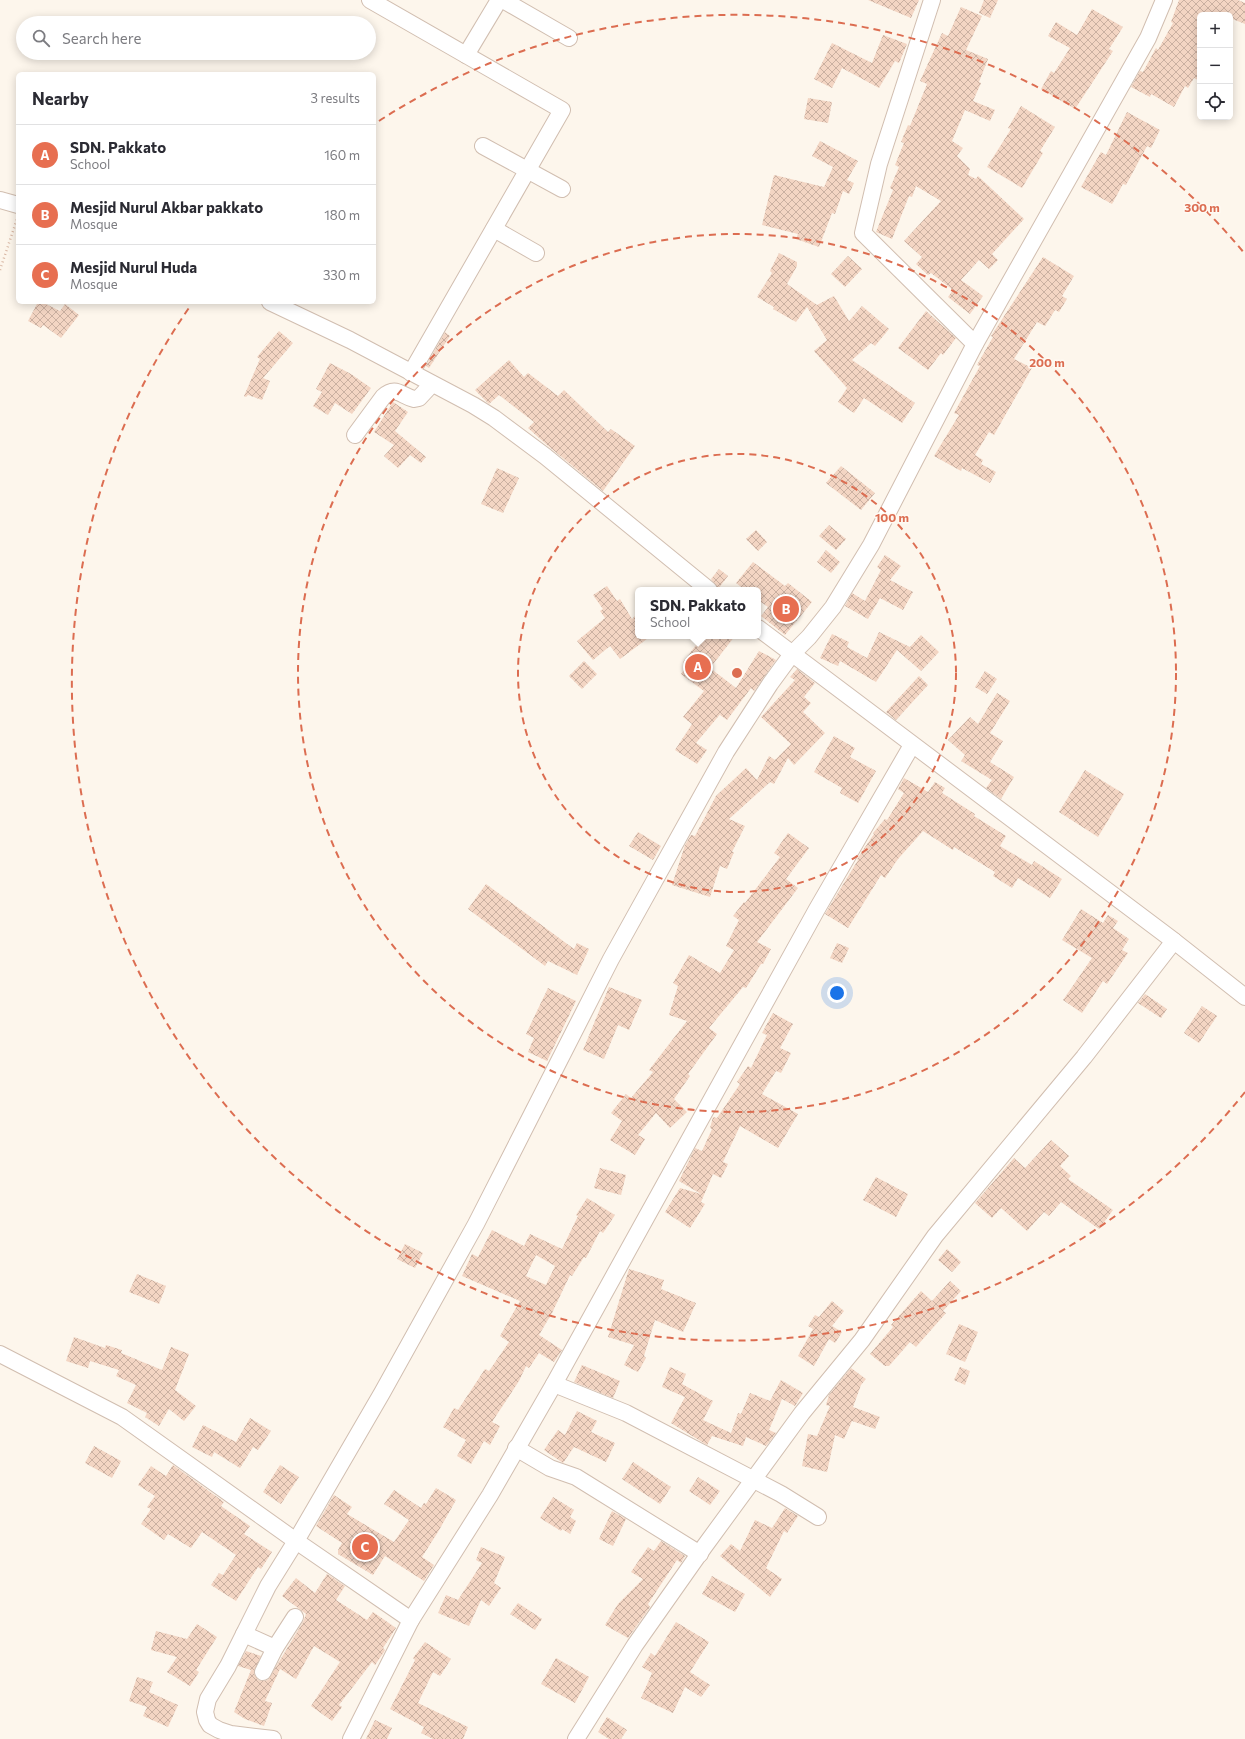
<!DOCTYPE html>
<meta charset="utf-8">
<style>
body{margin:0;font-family:Commissioner,sans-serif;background:#f2f2f3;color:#2b2b33}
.controls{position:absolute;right:12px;top:12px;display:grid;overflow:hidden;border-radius:6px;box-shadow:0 2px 10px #0003}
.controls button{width:36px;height:36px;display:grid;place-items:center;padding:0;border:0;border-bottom:1px solid #e1e1e2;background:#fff;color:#2b2b33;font:20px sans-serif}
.you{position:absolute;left:837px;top:993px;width:14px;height:14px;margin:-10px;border:3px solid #fff;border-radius:50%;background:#1a73e8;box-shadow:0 0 0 6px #1a73e833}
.badge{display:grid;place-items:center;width:26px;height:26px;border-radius:50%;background:#e76f51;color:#fff;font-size:13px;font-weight:700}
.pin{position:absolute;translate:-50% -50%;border:2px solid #fff;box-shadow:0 1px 4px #0006}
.popup{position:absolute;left:635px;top:587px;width:126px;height:52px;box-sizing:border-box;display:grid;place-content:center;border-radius:6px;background:#fff;filter:drop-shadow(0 1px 3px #0005);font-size:13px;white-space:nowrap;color:#7c7c81}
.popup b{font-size:15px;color:#2b2b33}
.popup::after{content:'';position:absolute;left:50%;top:100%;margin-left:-8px;border:8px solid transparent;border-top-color:#fff}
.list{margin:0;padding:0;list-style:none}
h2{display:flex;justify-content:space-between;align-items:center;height:52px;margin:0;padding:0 16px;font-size:17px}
h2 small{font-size:13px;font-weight:400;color:#7c7c81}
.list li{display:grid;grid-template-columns:26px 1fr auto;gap:12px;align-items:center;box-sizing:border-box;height:60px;padding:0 16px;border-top:1px solid #e1e1e2}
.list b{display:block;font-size:15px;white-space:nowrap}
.list p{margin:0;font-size:13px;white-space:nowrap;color:#7c7c81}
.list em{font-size:13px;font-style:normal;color:#7c7c81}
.icon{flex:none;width:22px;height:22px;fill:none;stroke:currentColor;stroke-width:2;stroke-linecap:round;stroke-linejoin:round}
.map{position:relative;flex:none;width:1245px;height:1739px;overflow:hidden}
.search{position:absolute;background:#fff;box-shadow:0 2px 10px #0003;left:16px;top:16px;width:360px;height:44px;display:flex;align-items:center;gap:10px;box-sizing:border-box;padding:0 14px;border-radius:22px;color:#7c7c81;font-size:15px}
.panel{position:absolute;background:#fff;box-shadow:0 2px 10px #0003;left:16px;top:72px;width:360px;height:232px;border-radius:6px}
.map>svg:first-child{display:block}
.building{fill:url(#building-cross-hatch);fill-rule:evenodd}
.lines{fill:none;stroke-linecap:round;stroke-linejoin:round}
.minor-casing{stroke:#d1beb0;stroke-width:18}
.path{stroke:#d9b8a5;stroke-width:2.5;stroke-dasharray:1 3;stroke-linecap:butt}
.minor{stroke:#fff;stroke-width:16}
.ring{fill:none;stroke:#dc6d51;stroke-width:2;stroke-dasharray:7 5}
.centre{fill:#dc6d51;stroke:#fffaf3;stroke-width:2}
.ring-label{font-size:12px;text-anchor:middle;font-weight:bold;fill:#dc6d51;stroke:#fffaf3;stroke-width:3;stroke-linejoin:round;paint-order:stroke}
</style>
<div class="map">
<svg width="1245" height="1739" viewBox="0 0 1245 1739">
<defs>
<pattern id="building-cross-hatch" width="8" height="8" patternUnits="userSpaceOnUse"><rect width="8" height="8" fill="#f3d5c3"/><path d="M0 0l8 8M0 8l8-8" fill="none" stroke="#cab0a1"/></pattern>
</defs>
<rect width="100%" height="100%" fill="#fdf6ec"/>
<g class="building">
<polygon points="868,0 919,0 911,18"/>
<polygon points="984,0 998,0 990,18 979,13"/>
<polygon points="1179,0 1238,0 1245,3 1245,24 1230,18 1230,15 1200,15 1200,81 1194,78 1188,88 1185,86 1174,107 1151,94 1150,97 1131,87 1140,71 1143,72 1156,48 1158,50 1173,23 1171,22"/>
<polygon points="961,7 982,16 966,50 988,59 979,82 981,83 973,101 995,110 990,121 965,110 952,141 963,148 957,156 970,169 968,175 976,179 978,176 1024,219 992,254 998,260 989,269 979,260 961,280 983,296 970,314 948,297 953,290 931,273 928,275 916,264 922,257 904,241 941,201 916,186 912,197 909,196 892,239 876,232 893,190 890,188 899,167 895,165 904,143 901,142 908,125 910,126 927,84 920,81 942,33 948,36"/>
<polygon points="1092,9 1123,27 1109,49 1113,51 1075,109 1041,89 1051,71 1054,73 1070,48 1048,36 1056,22 1077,35"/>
<polygon points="883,35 907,44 899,63 895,61 879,88 842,68 832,88 814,79 832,43 872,63"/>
<polygon points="808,98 832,102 828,123 804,119"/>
<polygon points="1021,106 1055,127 1040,151 1043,153 1022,188 987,167 1011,129 1008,128"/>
<polygon points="1127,112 1160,130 1151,148 1147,146 1126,185 1123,184 1112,204 1081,187 1101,152 1106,155"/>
<polygon points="820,141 858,161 847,180 854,183 849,194 843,191 835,214 832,213 819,247 796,239 798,234 762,225 774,175 824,187 833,167 812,156"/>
<polygon points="779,253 797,262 797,266 787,284 817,305 834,296 849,321 862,306 889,329 875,346 871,343 852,360 915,403 902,423 864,398 854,413 838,402 847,388 814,351 827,340 807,307 796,322 773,309 774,307 757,297 772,273 770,271"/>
<polygon points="848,256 862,269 845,287 831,274"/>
<polygon points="1043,257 1074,276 1062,296 1067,299 1059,312 1055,310 1045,326 1037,322 1014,359 1032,368 994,435 989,432 975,455 983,460 981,464 996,472 990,483 962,468 961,471 934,456 959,415 954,413 980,366 977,365 993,337 991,336"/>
<polygon points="38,302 42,302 60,311 65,304 79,315 61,338 43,325 41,328 28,321"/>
<polygon points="926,311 956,338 943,355 941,353 928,370 898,348"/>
<polygon points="279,331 293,343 263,378 270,381 262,400 248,395 246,397 244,396 260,359 257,357"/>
<polygon points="445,332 450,336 429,368 426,366"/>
<polygon points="509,360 524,377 528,373 558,396 564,390 608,432 611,429 635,446 603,491 547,445 528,428 534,422 499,395 489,404 475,390"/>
<polygon points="330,363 351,374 371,388 352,414 335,403 328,415 313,406 322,392 316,389"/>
<polygon points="393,402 408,412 395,431 426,457 421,463 410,455 398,468 384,456 394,445 374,432"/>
<polygon points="841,466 875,493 861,510 826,483"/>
<polygon points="497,468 519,478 503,513 481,504"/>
<polygon points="829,525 846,539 836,550 819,536"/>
<polygon points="756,530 767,542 758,551 746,539"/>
<polygon points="826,550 840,562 831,573 817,562"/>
<polygon points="885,555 901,566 890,580 913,592 903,610 880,598 868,619 845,606 852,593 865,601 881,570 877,567"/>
<polygon points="753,562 785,586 788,583 812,602 785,635 761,616 768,607 758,600 758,590 745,590 736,583"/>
<polygon points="719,569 728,576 718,589 711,579"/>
<polygon points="607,586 617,601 620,599 632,619 638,613 638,636 651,636 620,659 610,646 593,660 577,641 605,618 600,611 603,609 593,595"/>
<polygon points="879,632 910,647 921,635 939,652 921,671 897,650 876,682 840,661 838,666 820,658 832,634 849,642 847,647 867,658"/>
<polygon points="703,636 735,636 710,668 736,688 759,651 776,660 754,691 751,688 727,720 720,715 722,712 696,743 707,750 697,764 675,750 692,724 683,717 704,691 681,674 687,666 683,662"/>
<polygon points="584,661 597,674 582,689 569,676"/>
<polygon points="797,669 815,683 804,697 811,703 803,712 825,733 794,765 788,758 774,784 770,782 729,819 745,826 732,852 734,852 727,869 720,866 710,897 672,885 685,845 691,835 695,836 716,796 746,768 757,780 769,756 775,760 791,744 761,717 795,680 790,677"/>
<polygon points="985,671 997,679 987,694 975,687"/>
<polygon points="919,676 928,685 896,720 886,712"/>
<polygon points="997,693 1010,701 990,733 1003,741 990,762 1014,777 1001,799 986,788 992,780 961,761 965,755 948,740 970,717 978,724"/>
<polygon points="834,736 855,748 850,757 876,771 858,803 840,793 842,788 814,772"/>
<polygon points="1085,770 1124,794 1098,837 1059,812"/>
<polygon points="904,778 928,792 935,782 945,788 942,793 975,814 974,816 1006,836 1000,846 1032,865 1034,861 1062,879 1050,898 1018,878 1012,888 993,876 995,872 954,847 953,850 923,831 898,859 885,878 881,875 848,928 825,914 858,860 857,859 874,834 873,833 885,819 887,820 904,793 898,789"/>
<polygon points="638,832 661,846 653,860 629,846"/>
<polygon points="788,833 809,848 786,879 798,888 757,942 771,949 763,964 761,964 746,988 743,987 709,1028 717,1034 688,1074 690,1076 674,1099 687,1112 670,1128 656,1113 638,1135 645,1139 635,1155 610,1140 622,1121 611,1113 626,1094 631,1098 653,1072 649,1070 687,1021 669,1015 678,986 673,983 689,955 720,973 734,950 726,946 739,920 733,916 744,902 745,903 780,857 774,853"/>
<polygon points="486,884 574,949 577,943 589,949 577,975 548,961 545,966 468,909"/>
<polygon points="1081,909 1103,923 1108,915 1118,921 1113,928 1129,939 1122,950 1128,953 1107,984 1103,981 1082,1013 1063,1000 1092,958 1062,940"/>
<polygon points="837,943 849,948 842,963 830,958"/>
<polygon points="609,987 642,1000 629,1030 618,1025 604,1059 583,1050"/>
<polygon points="548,988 576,1001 547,1061 528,1052 534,1038 526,1034"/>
<polygon points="1145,994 1167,1009 1161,1018 1138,1003"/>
<polygon points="1202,1006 1217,1016 1199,1043 1184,1033"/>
<polygon points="773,1013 793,1024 780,1048 791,1053 781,1073 776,1071 762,1094 798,1114 778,1148 740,1126 723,1162 728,1164 721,1178 713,1174 701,1202 705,1204 690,1228 665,1212 680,1188 701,1194 679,1181 695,1148 702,1151 712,1129 710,1128 713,1117 717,1118 740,1084 737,1082 748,1066 751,1068 767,1035 762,1033"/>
<polygon points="1051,1140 1069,1156 1060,1166 1071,1176 1068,1179 1113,1210 1099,1229 1061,1202 1049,1216 1044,1212 1027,1231 1001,1208 992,1218 975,1203 1014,1158 1025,1168"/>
<polygon points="600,1168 626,1175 621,1195 594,1188"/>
<polygon points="876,1177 908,1194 896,1217 863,1200"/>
<path d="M587 1198 615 1215 603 1233 600 1231 586 1258 584 1257 572 1276 570 1275 552 1313 539 1335 562 1350 554 1362 539 1353 529 1368 526 1366 519 1381 492 1422 500 1426 490 1445 484 1441 471 1464 457 1456 466 1440 443 1427 454 1408 458 1410 485 1369 489 1371 509 1342 500 1336 520 1301 462 1276 472 1254 478 1257 492 1230 524 1246 530 1234 562 1249 578 1216 576 1215ZM536 1255 555 1266 546 1285 526 1276Z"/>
<polygon points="405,1244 423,1253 415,1268 397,1259"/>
<polygon points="947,1249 961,1262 952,1272 938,1260"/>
<polygon points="629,1269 664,1280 661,1289 696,1303 683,1332 655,1320 644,1356 646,1358 638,1372 624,1365 634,1345 608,1337"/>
<polygon points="137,1274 166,1286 159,1304 129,1292"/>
<polygon points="950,1281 961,1291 943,1311 946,1313 916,1347 910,1342 889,1366 885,1366 870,1354 893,1327 891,1325 921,1291 932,1301"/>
<polygon points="832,1301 844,1311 832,1326 842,1332 835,1343 829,1339 814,1366 798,1356 813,1329 808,1326 815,1315 819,1317"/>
<polygon points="959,1324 978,1332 965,1362 946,1354"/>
<polygon points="74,1337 105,1348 106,1345 122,1350 121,1353 162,1370 171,1347 189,1354 175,1390 196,1406 184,1421 169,1409 159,1426 145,1417 147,1413 127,1403 136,1385 116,1376 119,1370 90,1361 88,1368 66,1361"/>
<polygon points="582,1365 620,1381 613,1398 574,1382"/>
<polygon points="670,1367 686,1374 682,1384 713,1401 703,1420 731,1433 738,1413 741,1414 750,1393 770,1401 781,1380 803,1393 795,1406 782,1399 769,1430 776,1433 766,1446 746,1437 743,1446 712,1436 707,1445 671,1423 685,1397 662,1387"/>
<polygon points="960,1367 970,1371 965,1385 954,1380"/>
<polygon points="851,1368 866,1379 861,1385 853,1407 880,1417 875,1429 852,1421 844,1439 835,1435 827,1472 802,1466 808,1434 817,1436 830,1406 826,1405 829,1395"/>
<polygon points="577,1411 597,1421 591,1432 615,1443 606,1462 574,1447 563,1463 544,1450 558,1430 565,1435"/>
<polygon points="250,1418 271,1431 258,1450 253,1447 240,1468 214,1452 212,1457 192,1447 203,1425 236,1442"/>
<polygon points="94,1446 121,1461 112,1478 85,1463"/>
<polygon points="633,1462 671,1487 660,1504 622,1479"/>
<polygon points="173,1465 224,1502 221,1506 250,1526 244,1534 272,1552 261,1569 258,1567 236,1601 211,1585 219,1573 223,1575 236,1555 202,1532 191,1548 168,1534 164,1540 141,1524 151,1509 147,1507 155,1496 138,1485 151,1466 166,1476"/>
<polygon points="280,1465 299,1477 281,1504 263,1492"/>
<polygon points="698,1477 720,1491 710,1505 689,1491"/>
<polygon points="436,1488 456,1500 438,1532 422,1557 434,1565 424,1581 385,1556 373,1575 338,1554 338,1550 342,1543 316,1526 334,1495 352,1507 347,1514 394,1542 409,1520 384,1504 394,1490 421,1508 424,1503 426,1504"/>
<polygon points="553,1497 574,1510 570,1517 576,1521 570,1534 562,1529 561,1531 540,1518"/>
<polygon points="785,1508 798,1516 787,1533 784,1531 766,1568 782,1579 770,1597 720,1556 731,1544 740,1551 755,1520 772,1528"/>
<polygon points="612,1511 626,1519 613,1546 599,1539"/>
<polygon points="661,1541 685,1556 681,1563 677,1560 648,1604 650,1607 628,1638 605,1625 618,1604 643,1579 631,1572 648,1547 654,1551"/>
<polygon points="481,1547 505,1557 494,1583 501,1588 489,1606 481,1600 469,1626 438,1613 446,1595 458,1600 482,1563 476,1560"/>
<polygon points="327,1574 345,1586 336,1600 367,1620 373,1612 396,1628 383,1648 385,1650 384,1652 375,1665 372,1662 339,1705 342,1707 332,1721 311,1706 340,1662 314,1646 296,1679 280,1669 265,1701 272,1703 264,1726 245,1719 234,1712 251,1670 238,1666 246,1651 261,1656 254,1673 258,1680 263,1681 268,1680 303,1622 306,1614 282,1596 296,1578 315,1593"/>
<polygon points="712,1576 745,1594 735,1612 702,1594"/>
<polygon points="518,1603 542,1619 535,1630 510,1614"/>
<polygon points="676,1622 709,1642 690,1672 710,1685 701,1697 685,1687 673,1713 641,1698 652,1673 642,1667 651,1653 655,1656"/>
<polygon points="197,1624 217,1637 196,1670 199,1672 190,1686 167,1672 177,1657 151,1650 156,1631 187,1639"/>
<polygon points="425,1642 451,1659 440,1676 433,1672 418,1703 468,1727 463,1739 433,1739 421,1733 424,1727 390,1709 415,1660 413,1658"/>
<polygon points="556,1658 589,1677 575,1703 541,1684"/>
<polygon points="137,1677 153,1682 149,1692 178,1705 168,1727 143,1716 147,1707 129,1701"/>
<polygon points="607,1717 627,1730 621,1739 609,1739 598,1732"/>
<polygon points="375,1720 392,1728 387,1739 366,1739"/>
</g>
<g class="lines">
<defs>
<g id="minor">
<polyline points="370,0 562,110 411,373"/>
<polyline points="503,0 569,38"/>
<polyline points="932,0 879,164 863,233 975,344"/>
<polyline points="466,55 499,0"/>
<polyline points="483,146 562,189"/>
<polyline points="0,200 18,205"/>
<polyline points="494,229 536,253"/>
<polyline points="270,302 350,340 473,405 494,418 545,456 709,590"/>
<path d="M355 435 383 397C396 385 401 396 414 399L419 398 432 384"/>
<polyline points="758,628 1174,941 1245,997"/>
<polyline points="0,1354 122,1417 296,1541 411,1620"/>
<polyline points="554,1384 626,1413 781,1494 818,1517"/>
<polyline points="516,1448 550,1468 576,1477 700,1554"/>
<polyline points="244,1634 275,1648"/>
<polyline points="263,1672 275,1648 295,1617"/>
<polyline points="273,1739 231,1734 219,1730 210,1725 207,1720 205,1712 208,1699 228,1666 268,1586 296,1541 382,1393 476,1224 611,959 726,752 770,684 792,654 809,637 833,607 871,545 975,344 1148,38 1164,0"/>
<polyline points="351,1739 411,1620 490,1495 554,1384 817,909 912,745"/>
<polyline points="576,1739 635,1645 704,1547 802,1413 862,1340 935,1236 1084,1057 1174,941"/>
</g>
</defs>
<use href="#minor" class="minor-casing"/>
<polyline class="path" points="0,270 17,219"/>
<use href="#minor" class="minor"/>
</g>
<g class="ring">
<circle cx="737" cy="673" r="219"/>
<circle cx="737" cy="673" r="439"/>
<path d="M1245 1092A658 658 0 0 1 191 305M379 121A658 658 0 0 1 1245 254"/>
</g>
<circle cx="737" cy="673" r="6" class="centre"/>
<g class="ring-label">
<text x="1202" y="212">300 m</text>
<text x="1047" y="367">200 m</text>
<text x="892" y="522">100 m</text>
</g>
</svg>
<div class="controls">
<button>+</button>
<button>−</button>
<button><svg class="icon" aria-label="locate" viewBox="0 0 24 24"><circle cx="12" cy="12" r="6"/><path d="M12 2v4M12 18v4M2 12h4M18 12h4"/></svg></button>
</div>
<div class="you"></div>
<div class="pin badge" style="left:698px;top:667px">A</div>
<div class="popup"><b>SDN. Pakkato</b>School</div>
<div class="pin badge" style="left:786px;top:609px">B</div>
<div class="pin badge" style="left:365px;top:1547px">C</div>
<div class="search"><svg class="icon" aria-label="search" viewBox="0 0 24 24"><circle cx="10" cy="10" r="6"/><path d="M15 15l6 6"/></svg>Search here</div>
<section class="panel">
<h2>Nearby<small>3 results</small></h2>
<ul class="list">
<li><span class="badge">A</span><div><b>SDN. Pakkato</b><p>School</p></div><em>160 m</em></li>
<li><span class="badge">B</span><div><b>Mesjid Nurul Akbar pakkato</b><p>Mosque</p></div><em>180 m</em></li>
<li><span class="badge">C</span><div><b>Mesjid Nurul Huda</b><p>Mosque</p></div><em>330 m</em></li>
</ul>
</section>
</div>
